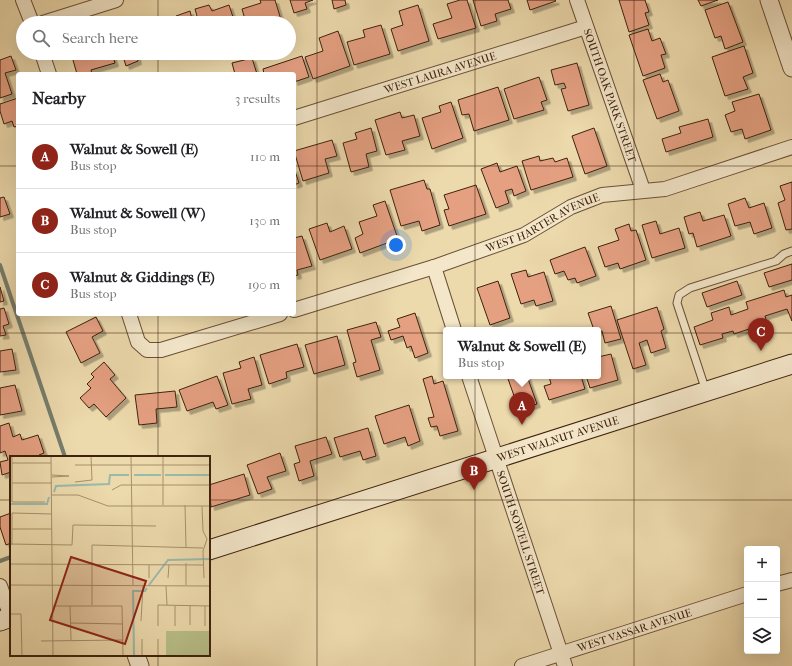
<!DOCTYPE html>
<meta charset="utf-8">
<style>
body{margin:0;font-family:"IM FELL French Canon",serif;background:#f2f2f2;color:#202124}
.controls{position:absolute;right:12px;bottom:12px;display:grid;overflow:hidden;border-radius:4px;box-shadow:0 4px 16px #0002}
.controls button{width:36px;height:36px;display:grid;place-items:center;padding:0;border:0;border-bottom:1px solid #e0e0e0;background:#fff;color:#202124;font:20px sans-serif}
.you{position:absolute;left:396px;top:245px;width:14px;height:14px;margin:-10px;border:3px solid #fff;border-radius:50%;background:#1a73e8;box-shadow:0 0 0 6px #1a73e833}
.badge{display:grid;place-items:center;width:26px;height:26px;border-radius:50%;background:#8f2418;color:#fff;font-size:13px;font-weight:700}
.pin{position:absolute;translate:-50% -33px;filter:drop-shadow(0 1px 2px #0008)}
.pin::after{content:'';position:absolute;top:21px;width:14px;height:12px;background:inherit;clip-path:polygon(0 0,100% 0,50% 100%)}
.popup{position:absolute;left:443px;top:327px;width:158px;height:52px;box-sizing:border-box;display:grid;place-content:center;border-radius:4px;background:#fff;filter:drop-shadow(0 1px 3px #0005);font-size:13px;white-space:nowrap;color:#757577}
.popup b{font-size:15px;color:#202124}
.popup::after{content:'';position:absolute;left:50%;top:100%;margin-left:-8px;border:8px solid transparent;border-top-color:#fff}
.list{margin:0;padding:0;list-style:none}
h2{display:flex;justify-content:space-between;align-items:center;height:52px;margin:0;padding:0 16px;font-size:17px}
h2 small{font-size:13px;font-weight:400;color:#757577}
.list li{display:grid;grid-template-columns:26px 1fr auto;gap:12px;align-items:center;box-sizing:border-box;height:64px;padding:0 16px;border-top:1px solid #e0e0e0}
.list b{display:block;font-size:15px;white-space:nowrap}
.list p{margin:0;font-size:13px;white-space:nowrap;color:#757577}
.list em{font-size:13px;font-style:normal;color:#757577}
.icon{flex:none;width:22px;height:22px;fill:none;stroke:currentColor;stroke-width:2;stroke-linecap:round;stroke-linejoin:round}
.map{position:relative;flex:none;width:792px;height:666px;overflow:hidden}
.search{position:absolute;background:#fff;box-shadow:0 4px 16px #0002;left:16px;top:16px;width:280px;height:44px;display:flex;align-items:center;gap:10px;box-sizing:border-box;padding:0 14px;border-radius:22px;color:#757577;font-size:15px}
.panel{position:absolute;background:#fff;box-shadow:0 4px 16px #0002;left:16px;top:72px;width:280px;height:244px;border-radius:4px}
.map>svg:first-child{display:block}
.lines{fill:none;stroke-linecap:round;stroke-linejoin:round}
.stream{stroke:#757d6c;stroke-width:4}
.building{fill:#e5a082;stroke:#3f220e;filter:url(#shadow)}
.service-casing{stroke:#6a5036;stroke-width:9}
.minor-casing{stroke:#6a5036;stroke-width:16}
.tertiary-casing{stroke:#6a5036;stroke-width:19}
.secondary-casing{stroke:#3f220e;stroke-width:21}
.service{stroke:#f3e6c9;stroke-width:7}
.minor{stroke:#f3e6c9;stroke-width:14}
.tertiary{stroke:#f3e6c9;stroke-width:17}
.secondary{stroke:#f3e6c9;stroke-width:19}
.grid{fill:none;stroke:#3f220e;stroke-width:1;stroke-opacity:0.55}
.labels{text-anchor:middle;stroke-width:3;stroke-linejoin:round;paint-order:stroke}
.street-label{font-size:11px;fill:#3f220e;stroke:#f3e6c9}
.inset-river{fill:none;stroke:#99baaa;stroke-width:2}
.inset-road{fill:none;stroke:#a7906d;stroke-width:1}
.view{fill:#8f2418;fill-opacity:0.15;stroke:#8f2418;stroke-width:2}
.inset-edge{fill:none;stroke:#3f220e;stroke-width:2}
</style>
<div class="map">
<svg width="792" height="666" viewBox="0 0 792 666">
<defs>
<filter id="shadow"><feDropShadow dx="3.5" dy="3.5" stdDeviation="0" flood-color="#0004"/></filter>
</defs>
<rect width="100%" height="100%" fill="#ecd9ac"/>
<filter id="stains"><feTurbulence type="fractalNoise" baseFrequency=".005" numOctaves="4"/><feColorMatrix values="0 0 0 0 .2 0 0 0 0 .09 0 0 0 0 .02 0 0 0 .5 -.17"/></filter>
<radialGradient id="worn" r=".72"><stop offset=".6" stop-color="#630" stop-opacity="0"/><stop offset="1" stop-color="#630" stop-opacity=".3"/></radialGradient>
<g class="lines">
<g class="stream">
<polyline points="0,265 65,457"/>
<polyline points="0,561 11,557"/>
</g>
</g>
<g class="building">
<polygon points="260,0 275,0 282,23 246,23 242,9 261,3"/>
<polygon points="290,0 313,0 305,3 307,9 294,13"/>
<polygon points="332,0 345,0 346,5 334,9"/>
<polygon points="460,0 467,0 476,28 438,39 433,24 452,18 447,4"/>
<polygon points="473,0 508,0 511,9 495,14 497,21 481,26"/>
<polygon points="527,0 555,0 556,1 530,10"/>
<polygon points="619,0 645,0 649,12 645,13 649,25 629,32"/>
<polygon points="698,0 718,0 701,6"/>
<polygon points="728,2 743,42 725,49 721,36 715,38 705,10"/>
<polygon points="209,5 212,11 229,5 235,23 199,23 195,9"/>
<polygon points="418,5 429,41 398,51 391,29 403,25 399,11"/>
<polygon points="190,11 193,23 178,23 176,16"/>
<polygon points="169,20 170,23 159,23"/>
<polygon points="381,25 390,54 354,65 347,42 365,37 363,30"/>
<polygon points="648,29 652,41 660,38 666,54 661,55 665,68 643,76 629,35"/>
<polygon points="338,31 350,66 313,79 305,57 323,51 319,38"/>
<polygon points="744,46 753,73 743,77 748,89 725,96 712,57"/>
<polygon points="71,53 112,53 115,63 91,70 92,74 77,74"/>
<polygon points="122,53 145,53 137,56 138,61 126,66"/>
<polygon points="11,56 16,70 5,73 12,94 0,98 0,60"/>
<polygon points="302,56 309,77 294,82 294,74 264,74 263,69"/>
<polygon points="252,58 257,74 235,74 232,63"/>
<polygon points="577,63 589,105 568,111 561,89 566,88 564,83 555,85 551,70"/>
<polygon points="660,74 663,82 668,80 679,111 657,119 643,80"/>
<polygon points="539,77 547,100 541,102 544,110 514,119 504,89"/>
<polygon points="498,87 509,120 474,131 469,114 462,115 458,100"/>
<polygon points="759,94 771,130 745,139 742,129 731,132 725,115 735,111 732,102"/>
<polygon points="18,98 18,126 14,127 12,121 4,124 0,111 0,104"/>
<polygon points="451,102 463,138 432,149 422,118 441,112 439,106"/>
<polygon points="400,112 402,118 414,115 420,136 402,141 405,150 386,155 375,120"/>
<polygon points="708,119 713,137 666,152 662,139 681,133 679,127"/>
<polygon points="371,128 377,151 366,154 369,167 351,172 343,143 357,139 355,133"/>
<polygon points="594,128 607,166 585,174 572,136"/>
<polygon points="332,140 337,156 325,159 329,173 303,181 294,151"/>
<polygon points="539,156 540,161 553,158 555,162 567,158 573,177 531,190 522,161"/>
<polygon points="497,163 500,172 517,166 526,191 514,196 512,189 505,191 509,203 496,208 481,169"/>
<polygon points="294,168 299,183 294,185"/>
<polygon points="424,180 427,189 430,189 440,225 422,231 419,221 401,226 390,190"/>
<polygon points="792,182 792,229 786,230 778,203 785,200 780,186"/>
<polygon points="476,185 486,214 449,226 444,210 449,209 444,195"/>
<polygon points="4,197 10,214 0,217 0,198"/>
<polygon points="745,198 749,208 764,203 772,228 754,234 750,222 735,226 728,204"/>
<polygon points="385,201 398,239 360,253 355,238 363,234 359,222 377,216 373,205"/>
<polygon points="700,212 703,221 724,215 731,236 697,247 693,233 689,234 684,217"/>
<polygon points="656,221 660,234 679,228 685,248 652,258 642,225"/>
<polygon points="327,223 330,232 344,226 352,249 320,260 309,229"/>
<polygon points="629,224 631,231 636,230 646,260 620,269 618,263 605,267 598,247 619,240 615,229"/>
<polygon points="302,236 312,266 297,270 298,275 294,276 294,238"/>
<polygon points="585,247 596,276 577,283 575,278 568,280 564,271 555,274 550,260"/>
<polygon points="792,264 792,280 769,287 764,273"/>
<polygon points="526,270 528,277 544,272 553,301 536,306 534,300 521,304 511,274"/>
<polygon points="498,281 510,318 490,325 477,288"/>
<polygon points="737,281 742,295 707,307 702,293"/>
<polygon points="0,287 4,301 0,302"/>
<polygon points="784,290 786,297 792,295 792,321 787,309 765,316 767,323 734,334 733,331 722,334 723,338 700,345 694,327 713,320 711,313 729,307 731,315 748,309 746,302"/>
<polygon points="611,306 621,339 605,343 602,331 598,332 598,330 594,330 588,313"/>
<polygon points="657,307 664,329 661,331 666,348 651,353 647,340 639,343 646,365 633,369 617,320"/>
<polygon points="4,308 9,324 3,326 6,335 0,336 0,309"/>
<polygon points="415,313 428,353 415,358 411,346 407,348 403,336 391,340 388,331 400,327 397,319"/>
<polygon points="96,317 103,331 92,337 100,353 81,363 66,332"/>
<polygon points="376,322 381,337 371,340 380,370 357,377 353,363 356,362 347,330"/>
<polygon points="337,336 345,365 314,374 305,345"/>
<polygon points="297,344 304,367 286,372 287,378 269,384 260,355"/>
<polygon points="12,349 16,370 0,372 0,351"/>
<polygon points="611,354 618,380 590,388 586,376 598,376 598,357"/>
<polygon points="254,357 262,385 248,389 251,399 232,404 223,373 241,368 239,362"/>
<polygon points="104,362 115,375 110,379 126,398 106,417 94,404 89,408 80,398 91,388 87,384 94,377 91,374"/>
<polygon points="217,376 228,405 216,409 213,402 187,411 179,390"/>
<polygon points="432,376 434,384 443,381 458,431 440,436 437,426 431,427 428,418 434,417 423,379"/>
<polygon points="507,376 527,376 537,404 519,410"/>
<polygon points="549,376 581,376 585,389 549,400 544,386 551,384"/>
<polygon points="15,385 22,411 0,415 0,388"/>
<polygon points="175,391 177,407 156,409 157,423 139,425 135,395"/>
<polygon points="409,405 420,441 408,446 405,437 384,444 375,416"/>
<polygon points="9,423 13,437 20,434 22,440 38,435 44,453 39,455 39,457 11,457 11,472 2,475 0,462 8,460 5,451 0,453 0,426"/>
<polygon points="368,428 376,456 363,460 360,451 340,457 334,438"/>
<polygon points="326,437 332,454 310,461 314,476 299,481 294,464 300,462 295,446"/>
<polygon points="280,453 286,471 267,477 272,489 258,494 247,465"/>
<polygon points="244,474 250,495 211,507 209,485"/>
<polygon points="11,513 11,543 6,545 0,527 0,517"/>
</g>
<g class="lines">
<defs>
<polyline id="service" points="706,391 677,303 679,295 690,288 776,261 784,254 792,251"/>
<g id="minor">
<polyline points="23,0 32,23"/>
<path id="s1" d="M577 0 643 190"/>
<polyline points="43,23 116,0"/>
<polyline points="42,53 49,74"/>
<path id="s2" d="M294 118 586 27"/>
<polyline points="434,267 454,330"/>
<path id="s3" d="M294 310 434 267 524 235 571 207 602 195 665 189 792 147"/>
<polyline points="129,314 138,342 147,350 161,350 280,314"/>
<path id="s4" d="M469 376 565 666"/>
<polyline points="777,584 792,580"/>
<polyline points="0,586 11,617"/>
<path id="s5" d="M522 666 747 594"/>
</g>
<g id="tertiary">
<polyline points="769,0 792,68"/>
<polyline points="136,655 140,666"/>
</g>
<g id="secondary">
<path id="s6" d="M209 550 792 364"/>
<polyline points="0,621 11,617"/>
</g>
</defs>
<use href="#service" class="service-casing"/>
<use href="#minor" class="minor-casing"/>
<use href="#tertiary" class="tertiary-casing"/>
<use href="#secondary" class="secondary-casing"/>
<use href="#service" class="service"/>
<use href="#minor" class="minor"/>
<use href="#tertiary" class="tertiary"/>
<use href="#secondary" class="secondary"/>
</g>
<path class="grid" d="M158 0V23M317 0V666M475 0V666M634 0V666M158 53V74M0 166H18M294 166H792M158 314V457M0 333H792M0 500H11M209 500H792M158 655V666"/>
<g class="labels">
<g class="street-label">
<text dy="4" stroke="none"><textPath href="#s2" startOffset="153">WEST LAURA AVENUE</textPath></text>
<text dy="4" stroke="none"><textPath href="#s1" startOffset="101">SOUTH OAK PARK STREET</textPath></text>
<text dy="4" stroke="none"><textPath href="#s3" startOffset="264">WEST HARTER AVENUE</textPath></text>
<text dy="4" stroke="none"><textPath href="#s6" startOffset="366">WEST WALNUT AVENUE</textPath></text>
<text dy="4" stroke="none"><textPath href="#s4" startOffset="165">SOUTH SOWELL STREET</textPath></text>
<text dy="4" stroke="none"><textPath href="#s5" startOffset="118">WEST VASSAR AVENUE</textPath></text>
</g>
</g>
<g transform="translate(10 456)">
<rect width="200" height="200" fill="#ecd9ac"/>
<path d="M156 175H200V200H156Z" fill="#b8bf89"/>
<path class="inset-river" d="M124 19H151M155 19H200M44 36 46 30 99 28 100 19H119M0 48H37L39 41M139 129 158 104 200 103M124 200 123 135H135L137 132"/>
<path class="inset-road" d="M2 0V46H35M41 0 43 200M121 0 123 129M153 0V49M2 7H41M65 9H200M42 21 59 20 42 19M65 26 82 24 81 0M2 27H42M102 34 111 29H200M42 39H68L98 50H200M175 49 176 91M192 50 193 75 197 83 193 95 194 122M2 73H42M0 88 62 89 63 69 146 70M2 89V57L42 58M0 108 193 109M139 122V109M158 122 159 109M0 129 200 130M176 129V107M156 130 157 149M82 149V89L193 92M43 150H112L113 200M60 150 61 184M165 150V170M180 150V169M195 150V170M0 158H11L12 200M131 165 133 130M61 167 113 168M148 170V149L200 150M132 183V200M148 183V200M31 185 113 184"/>
<path class="view" d="M61 101 136 125 115 188 40 164Z"/>
<rect width="200" height="200" class="inset-edge"/>
</g>
<rect width="100%" height="100%" filter="url(#stains)"/>
<rect width="100%" height="100%" fill="url(#worn)"/>
</svg>
<div class="controls">
<button>+</button>
<button>−</button>
<button><svg class="icon" aria-label="layers" viewBox="0 0 24 24"><path d="M12 4l9 5-9 5-9-5zM3 14l9 5 9-5"/></svg></button>
</div>
<div class="you"></div>
<div class="pin badge" style="left:522px;top:425px">A</div>
<div class="popup"><b>Walnut &amp; Sowell (E)</b>Bus stop</div>
<div class="pin badge" style="left:474px;top:490px">B</div>
<div class="pin badge" style="left:761px;top:351px">C</div>
<div class="search"><svg class="icon" aria-label="search" viewBox="0 0 24 24"><circle cx="10" cy="10" r="6"/><path d="M15 15l6 6"/></svg>Search here</div>
<section class="panel">
<h2>Nearby<small>3 results</small></h2>
<ul class="list">
<li><span class="badge">A</span><div><b>Walnut &amp; Sowell (E)</b><p>Bus stop</p></div><em>110 m</em></li>
<li><span class="badge">B</span><div><b>Walnut &amp; Sowell (W)</b><p>Bus stop</p></div><em>130 m</em></li>
<li><span class="badge">C</span><div><b>Walnut &amp; Giddings (E)</b><p>Bus stop</p></div><em>190 m</em></li>
</ul>
</section>
</div>
